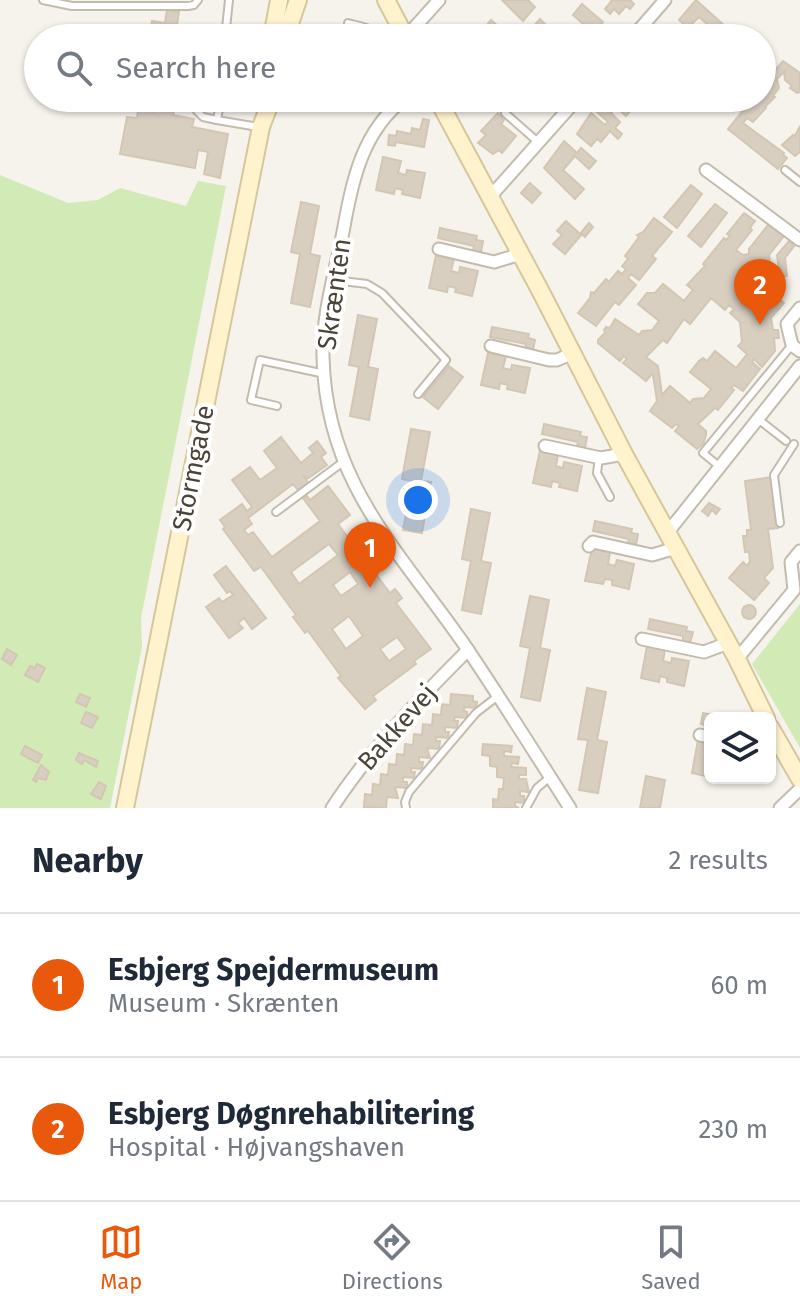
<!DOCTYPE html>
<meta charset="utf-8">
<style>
body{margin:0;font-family:"Fira Sans",sans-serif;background:#f6f6f7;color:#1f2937}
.controls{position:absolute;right:24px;bottom:24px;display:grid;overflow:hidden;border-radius:12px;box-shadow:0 2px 6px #0004}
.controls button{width:72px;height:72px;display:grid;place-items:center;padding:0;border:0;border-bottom:2px solid #e0e1e3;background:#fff;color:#1f2937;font:40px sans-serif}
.you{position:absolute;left:418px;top:500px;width:28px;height:28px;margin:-20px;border:6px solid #fff;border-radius:50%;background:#1a73e8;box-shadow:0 0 0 12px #1a73e833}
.badge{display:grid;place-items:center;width:52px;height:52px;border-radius:50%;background:#ea580c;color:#fff;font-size:26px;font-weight:700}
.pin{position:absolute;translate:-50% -66px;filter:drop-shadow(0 2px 4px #0008)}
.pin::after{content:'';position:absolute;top:42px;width:28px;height:24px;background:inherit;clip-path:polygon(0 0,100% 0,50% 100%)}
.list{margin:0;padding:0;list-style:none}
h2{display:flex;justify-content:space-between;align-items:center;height:104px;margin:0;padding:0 32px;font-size:34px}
h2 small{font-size:26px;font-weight:400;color:#747a83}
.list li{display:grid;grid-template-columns:52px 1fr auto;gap:24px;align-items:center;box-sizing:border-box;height:144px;padding:0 32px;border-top:2px solid #e0e1e3}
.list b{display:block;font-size:30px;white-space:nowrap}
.list p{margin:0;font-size:26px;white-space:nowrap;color:#747a83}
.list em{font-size:26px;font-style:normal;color:#747a83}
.icon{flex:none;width:44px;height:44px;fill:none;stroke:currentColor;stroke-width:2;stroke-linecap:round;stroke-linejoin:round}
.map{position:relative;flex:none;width:800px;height:808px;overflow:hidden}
.search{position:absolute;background:#fff;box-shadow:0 2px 6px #0004;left:24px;right:24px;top:24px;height:88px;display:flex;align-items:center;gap:20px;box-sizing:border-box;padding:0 28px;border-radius:44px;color:#747a83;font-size:30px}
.sheet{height:392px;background:#fff}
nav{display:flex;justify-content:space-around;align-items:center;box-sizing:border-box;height:112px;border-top:2px solid #e0e1e3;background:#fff;font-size:22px;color:#747a83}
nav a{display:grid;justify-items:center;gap:4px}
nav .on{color:#ea580c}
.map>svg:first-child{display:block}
.green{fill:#d2eab5}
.building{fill:#d8cfc1;stroke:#d3c7b4;stroke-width:2;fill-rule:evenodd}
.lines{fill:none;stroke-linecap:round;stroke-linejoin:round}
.lane-casing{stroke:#c2bbae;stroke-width:10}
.street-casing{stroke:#c2bbae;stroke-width:15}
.secondary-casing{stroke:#d6c79b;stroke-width:20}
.lane{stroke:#fff;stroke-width:6}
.street{stroke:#fff;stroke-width:11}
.secondary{stroke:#fff3cd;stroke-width:16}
.labels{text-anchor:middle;stroke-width:8;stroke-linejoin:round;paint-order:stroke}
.street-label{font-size:26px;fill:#4b4439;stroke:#fff}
</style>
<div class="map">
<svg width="800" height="808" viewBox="0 0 800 808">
<rect width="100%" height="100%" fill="#f6f3ec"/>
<g class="green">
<polygon points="0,175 68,203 98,200 120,188 186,206 198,181 226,186 141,618 142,647 110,808 0,808"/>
<polygon points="800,604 800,748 752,664"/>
</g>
<g class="building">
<polygon points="502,0 528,0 535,7 523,21"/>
<polygon points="612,0 630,0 634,4 630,9 626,6 619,14 614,9 610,14 605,9"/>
<polygon points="696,0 725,26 715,38 703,38 699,35 708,25 699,17 688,28 679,20"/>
<polygon points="582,4 603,22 593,33 573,15"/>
<polygon points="167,10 179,12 177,25 168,24 165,38 149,38 152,21 165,23"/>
<polygon points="540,19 547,26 536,38 523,38"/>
<polygon points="491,20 507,34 511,29 518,36 516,38 476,38"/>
<polygon points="183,26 198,29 197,38 181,38"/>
<polygon points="783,61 800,73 800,92 797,93 790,88 792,86 785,80 784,72 777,79 779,88 773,96 775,97 765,107 766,108 753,122 747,118 743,123 784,153 783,155 787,158 778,169 728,129 753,98 762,98 762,85"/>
<polygon points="157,98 177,98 173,115 194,119 192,127 228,134 220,178 204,174 208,152 198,150 195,168 120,154 127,117 137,118 138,110 154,112"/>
<polygon points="470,98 499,98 500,99 486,110 476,100 470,109 465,104"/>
<polygon points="609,98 634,98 638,102 626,116 616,107 611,113 620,122 615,128 622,134 618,139 610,131 601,142 597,139 591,146 577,134 591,113 605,125 608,122 597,112"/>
<polygon points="498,113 504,120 501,124 516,136 502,153 499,150 493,154 478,143 486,135 481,131"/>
<polygon points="423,119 429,120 424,147 396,142 395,146 388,145 389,135 396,136 397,131 411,134 412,128 420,130"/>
<polygon points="800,126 800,152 795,156 782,145 793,135 795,136"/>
<polygon points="564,141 577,153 581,148 596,161 589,169 575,156 563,170 584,189 575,199 544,168"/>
<polygon points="383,157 401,161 398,173 406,175 407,170 425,173 420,198 402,194 403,190 395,188 394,194 376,190"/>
<polygon points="530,183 541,193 532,203 521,193"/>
<polygon points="691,185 702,194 677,228 664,217"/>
<polygon points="301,202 319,206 310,254 320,256 310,307 291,303 300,254 291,252"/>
<polygon points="715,204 727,213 701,247 688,236"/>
<path d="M744 213 755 221 750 228 752 230 736 250 743 255 749 254V249L768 225 784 236 769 255 773 285 768 295 770 297 772 294 784 303 771 318 773 330H778L779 338H774L775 351 762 367 754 359 752 362 760 369 743 391 734 385 731 388 734 390 718 410 715 408 698 424 706 431V435L703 444 697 449 675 431 679 426 676 424 672 428 650 411 657 401 653 375 652 374 646 381 623 363 627 359 624 356 620 361 598 343V340L605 333 604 330 606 327 610 328 615 319 639 335 642 331 652 330 659 321 638 304 647 293H655L663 284 684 301 693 290 687 285 705 266 703 264 724 238 726 240 730 236 727 234ZM711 298 725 310 729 305 734 309 730 313 740 322 742 342 738 346 747 354 736 368 715 351 707 361 703 358 699 361 690 372 711 389 704 398 693 399 690 403 670 386 662 395 658 366 646 357 663 340 667 343 684 319 690 324Z"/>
<polygon points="654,218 672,232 652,256 656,259 639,280 631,274 628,278 636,285 619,305 615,302 596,326 578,313 590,298 591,292 594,293 606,279 609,282 618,271 622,274 626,269 622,266 628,259 625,256 639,237 637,235 643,232"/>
<polygon points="566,221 580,234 589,223 593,227 585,237 582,234 565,254 553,244 562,235 557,231"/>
<polygon points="440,228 477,236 476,240 483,241 481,252 473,250 474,246 438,238"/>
<polygon points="789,241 794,246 785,258 787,276 780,277 777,255"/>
<polygon points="436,255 454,259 451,271 459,273 460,267 478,271 472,296 455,292 456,288 448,286 447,292 429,288"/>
<polygon points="358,315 377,319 368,367 378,369 369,420 350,416 359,367 349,365"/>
<polygon points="492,327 529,334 528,338 535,340 533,350 525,349 526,344 490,337"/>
<polygon points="488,353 506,356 503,368 511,370 512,365 530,368 525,393 507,389 508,385 500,383 499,389 481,385"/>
<polygon points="449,366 463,377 438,409 423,397"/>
<polygon points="544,424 581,432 580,436 587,437 585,448 577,446 578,442 542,434"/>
<polygon points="411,429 430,432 421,481 431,482 422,533 403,530 412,481 402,479"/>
<path d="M281 437 301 463 313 453 309 448 317 441 326 453 321 457 327 465 307 479 303 475 308 483 298 490 293 484 248 518 252 524 244 530 248 535 253 532 272 557 320 521 303 498 307 496 310 500 328 486 350 515 338 524 390 593 395 589 402 598 396 603 431 649 414 661 416 664 373 696 376 700 365 709 338 678 341 676 308 631 305 633 293 617 296 615 261 567 254 571 223 529 225 527 220 520 242 504 247 511 252 507 232 480 250 467 260 480 277 468 264 451ZM329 544 338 555 299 584 291 572ZM350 572 358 584 341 596 333 585ZM349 616 363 636 346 649 332 629ZM397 637 406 649 389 661 380 649Z"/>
<polygon points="540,450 558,454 556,466 563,468 564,462 582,466 577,491 559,487 560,483 552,481 551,487 533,483"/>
<polygon points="772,477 778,528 768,529 773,568 764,578 769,583 754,600 729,578 743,562 747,566 750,561 749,552 745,552 743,536 747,536 747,530 751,530 745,481"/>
<polygon points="709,503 720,509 716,514 712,510 708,516 702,511"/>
<polygon points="471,509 490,513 481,561 491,563 481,614 462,610 471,561 462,559"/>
<polygon points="595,521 632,529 631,533 638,534 636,545 628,543 629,539 593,531"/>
<polygon points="592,548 610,552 608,564 615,566 617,560 634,564 629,589 612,585 612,580 605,579 603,584 585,581"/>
<polygon points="226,566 266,618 252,629 244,618 238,623 243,628 229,638 206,607 219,598 222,602 233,595 230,591 227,593 214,575"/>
<polygon points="530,596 549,600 540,648 550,650 540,701 521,697 530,648 520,646"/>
<circle cx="749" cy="612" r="7"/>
<polygon points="650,619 687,627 686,631 693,632 690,643 683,641 683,636 648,629"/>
<polygon points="647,646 665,649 663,661 671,663 672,658 689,661 684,686 667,682 667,678 660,676 659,682 641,678"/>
<polygon points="7,649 17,655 11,665 2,659"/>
<polygon points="37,664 45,668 38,682 25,675 30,666 35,668"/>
<polygon points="587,688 606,692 597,740 607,742 598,793 579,790 588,740 578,739"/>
<polygon points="80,694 90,698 86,707 76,702"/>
<polygon points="451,694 473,696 473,701 477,702 476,708 464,707 464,711 467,712 467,718 455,717 454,721 458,721 457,728 445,727 445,732 449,732 448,738 436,737 436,741 440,741 439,749 427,748 430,758 419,757 419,762 423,762 422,769 411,768 411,772 415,772 414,778 403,777 403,782 407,782 407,788 395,787 398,798 387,797 386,808 364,807 365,794 372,795 373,784 380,785 381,774 388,775 389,764 396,765 397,754 404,755 405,744 413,745 414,734 422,735 423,724 432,725 433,714 441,715 442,704 450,705"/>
<polygon points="86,712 98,717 92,728 81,723"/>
<polygon points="703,713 726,718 710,718 710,726 701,724"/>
<polygon points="698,740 710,743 710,777 692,773"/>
<polygon points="483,744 512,746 511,752 504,751 504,756 519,757 518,764 512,763 511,767 526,768 526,775 519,775 519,779 526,779 529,792 520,791 520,796 524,796 524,803 515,802 515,806 519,808 493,808 493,799 498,800 499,789 503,789 504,778 497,777 497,767 490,766 490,756 482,755"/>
<polygon points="25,746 42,755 38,763 21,754"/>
<polygon points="79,753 98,761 96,767 84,760 82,764 76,760"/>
<polygon points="41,765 49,772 46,780 38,778 36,782 33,780"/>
<polygon points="646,776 665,780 660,808 640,808"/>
<polygon points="99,782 106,786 101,799 91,794"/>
</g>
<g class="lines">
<defs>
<g id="lane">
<polyline points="43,0 72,6 188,6 194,5 198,0"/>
<path d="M348 23C358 26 374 27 379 38"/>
<polyline points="225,38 229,0"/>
<polyline points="196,98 197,111 203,117 217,120"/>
<polyline points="221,98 217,120 258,127"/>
<polyline points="505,113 538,142"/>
<polyline points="785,170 800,182"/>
<polyline points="334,280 367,284 382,293 446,360 418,394"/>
<polyline points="277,406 251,400 260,360 325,374"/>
<polyline points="758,419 786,441"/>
<polyline points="599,457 597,473 610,497"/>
<polyline points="720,467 703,453 792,345"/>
<polyline points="276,512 343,462"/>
<polyline points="780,523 774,475 794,444"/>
<polyline points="406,808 405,802 409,792 476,713 498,696"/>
<polyline points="526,808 537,788 550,777"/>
</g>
<g id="street">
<polyline points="406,37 439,0"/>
<polyline points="632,38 665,0"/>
<path d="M405 98C360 133 352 184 342 237 334 276 322 317 323 357 326 485 401 552 468 650 503 702 536 755 570 808"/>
<polyline points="706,170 800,240"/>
<polyline points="490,197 578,98"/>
<polyline points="439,249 494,262 521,254"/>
<polyline points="800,308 787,324 792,345 800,351"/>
<polyline points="491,346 549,360 557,360 573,353"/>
<polyline points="545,446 601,458 624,454"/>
<polyline points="668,532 800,366"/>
<polyline points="589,546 593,542 652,555 676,548"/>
<polyline points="642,639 704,652 728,643"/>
<polyline points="737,659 794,590 791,562 800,551"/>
<polyline points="700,735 710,737"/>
<path d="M332 808C370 750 419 699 468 650"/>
<polyline points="780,808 800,789"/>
</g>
<g id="secondary">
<polyline points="386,0 406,38"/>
<polyline points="272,38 279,0"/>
<polyline points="285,38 298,0"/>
<polyline points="437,98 541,292 624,454 737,659 766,718"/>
<polyline points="770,727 800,779"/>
<polyline points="125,808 261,127 272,98"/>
</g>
</defs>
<use href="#lane" class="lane-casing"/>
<use href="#street" class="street-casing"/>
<use href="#secondary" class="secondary-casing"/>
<use href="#lane" class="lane"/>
<use href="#street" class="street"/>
<use href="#secondary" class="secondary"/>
</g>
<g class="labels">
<g class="street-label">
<text transform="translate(334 294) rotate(-82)" y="9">Skrænten</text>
<text transform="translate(193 468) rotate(-79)" y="9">Stormgade</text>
<text transform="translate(397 727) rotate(-49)" y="9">Bakkevej</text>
</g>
</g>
</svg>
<div class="controls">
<button><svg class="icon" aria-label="layers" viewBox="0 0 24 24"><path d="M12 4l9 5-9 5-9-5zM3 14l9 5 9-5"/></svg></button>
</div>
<div class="you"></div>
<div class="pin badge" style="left:370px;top:588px">1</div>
<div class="pin badge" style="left:760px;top:325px">2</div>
<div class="search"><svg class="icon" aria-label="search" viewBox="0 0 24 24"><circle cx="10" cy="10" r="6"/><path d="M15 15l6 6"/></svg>Search here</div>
</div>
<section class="sheet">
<h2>Nearby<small>2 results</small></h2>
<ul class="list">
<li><span class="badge">1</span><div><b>Esbjerg Spejdermuseum</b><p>Museum · Skrænten</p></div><em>60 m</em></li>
<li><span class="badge">2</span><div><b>Esbjerg Døgnrehabilitering</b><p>Hospital · Højvangshaven</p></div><em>230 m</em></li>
</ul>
</section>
<nav>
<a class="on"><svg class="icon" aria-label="map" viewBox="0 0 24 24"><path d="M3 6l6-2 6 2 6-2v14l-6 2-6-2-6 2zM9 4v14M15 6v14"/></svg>Map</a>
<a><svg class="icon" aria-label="directions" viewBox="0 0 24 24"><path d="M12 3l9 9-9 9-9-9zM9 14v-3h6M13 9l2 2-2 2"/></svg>Directions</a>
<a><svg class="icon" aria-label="saved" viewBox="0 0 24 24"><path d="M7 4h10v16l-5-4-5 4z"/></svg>Saved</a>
</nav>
